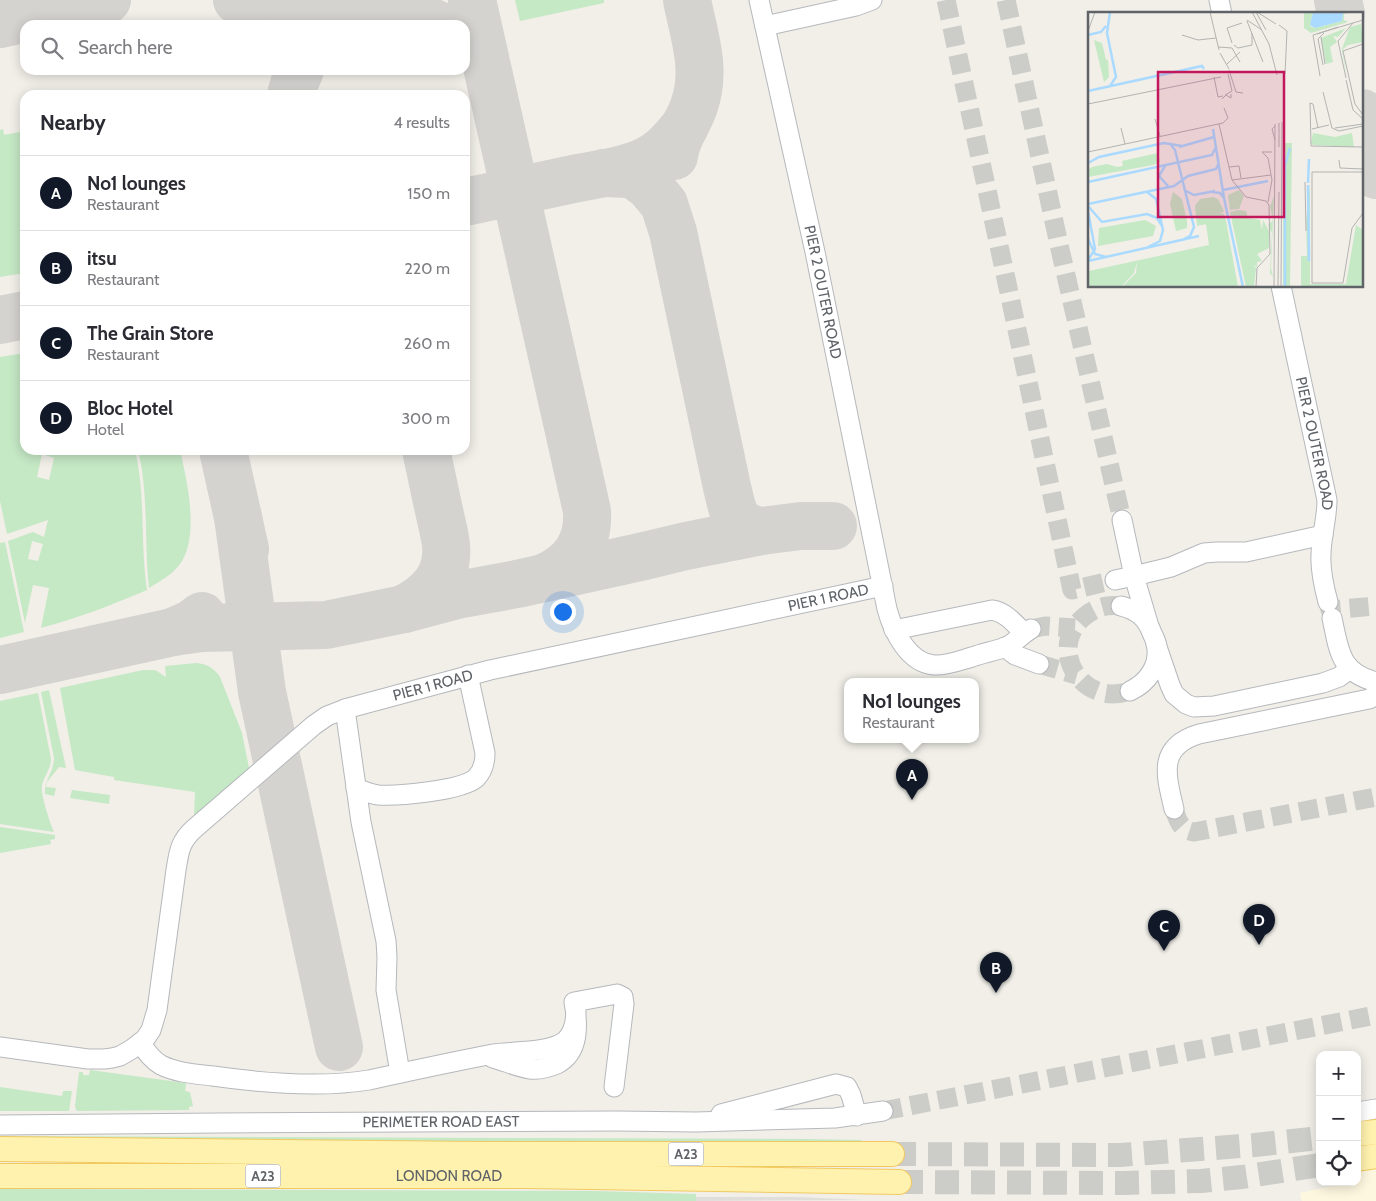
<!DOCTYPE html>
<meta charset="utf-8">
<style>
body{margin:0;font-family:Cabin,sans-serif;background:#f7f7f7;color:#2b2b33}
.controls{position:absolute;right:15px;bottom:15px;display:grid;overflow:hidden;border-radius:10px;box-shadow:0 2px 12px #0003}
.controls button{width:45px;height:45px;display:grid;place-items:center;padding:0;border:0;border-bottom:1px solid #e1e1e2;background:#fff;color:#2b2b33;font:25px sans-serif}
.you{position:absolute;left:562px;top:611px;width:18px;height:18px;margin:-12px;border:4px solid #fff;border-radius:50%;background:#1a73e8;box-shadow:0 0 0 8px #1a73e833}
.badge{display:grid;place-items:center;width:32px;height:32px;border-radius:50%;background:#111827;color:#fff;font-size:16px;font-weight:700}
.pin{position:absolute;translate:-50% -41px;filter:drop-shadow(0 1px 2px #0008)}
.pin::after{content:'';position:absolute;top:26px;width:18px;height:15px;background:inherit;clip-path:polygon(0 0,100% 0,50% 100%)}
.popup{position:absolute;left:844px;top:678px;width:135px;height:65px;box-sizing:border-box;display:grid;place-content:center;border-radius:10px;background:#fff;filter:drop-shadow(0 1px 4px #0005);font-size:16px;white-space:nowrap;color:#7c7c81}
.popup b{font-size:19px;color:#2b2b33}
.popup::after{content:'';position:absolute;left:50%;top:100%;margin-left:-10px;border:10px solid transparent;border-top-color:#fff}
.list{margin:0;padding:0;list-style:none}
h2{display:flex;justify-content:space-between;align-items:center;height:65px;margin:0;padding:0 20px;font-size:21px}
h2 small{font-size:16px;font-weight:400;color:#7c7c81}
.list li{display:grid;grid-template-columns:32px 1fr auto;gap:15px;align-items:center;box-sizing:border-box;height:75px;padding:0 20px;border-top:1px solid #e1e1e2}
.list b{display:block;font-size:19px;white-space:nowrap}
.list p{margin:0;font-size:16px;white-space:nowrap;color:#7c7c81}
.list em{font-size:16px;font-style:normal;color:#7c7c81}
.icon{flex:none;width:28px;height:28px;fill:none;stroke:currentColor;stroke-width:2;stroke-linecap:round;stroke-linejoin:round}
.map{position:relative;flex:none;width:1376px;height:1201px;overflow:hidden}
.search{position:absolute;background:#fff;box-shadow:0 2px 12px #0003;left:20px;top:20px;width:450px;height:55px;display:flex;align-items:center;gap:12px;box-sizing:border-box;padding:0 18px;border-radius:15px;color:#7c7c81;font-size:19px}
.panel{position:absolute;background:#fff;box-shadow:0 2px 12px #0003;left:20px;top:90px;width:450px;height:365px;border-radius:15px}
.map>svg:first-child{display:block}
.commercial{fill:#fef7e0}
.industrial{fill:#e0deda}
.green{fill:#c5e8c5;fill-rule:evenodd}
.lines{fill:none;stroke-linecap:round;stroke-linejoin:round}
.taxiway{stroke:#d4d3d0;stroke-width:48}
.minor-tunnel{stroke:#ccccc8;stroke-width:19;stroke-dasharray:19 9;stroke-linecap:butt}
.major-tunnel{stroke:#ccccc8;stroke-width:24;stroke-dasharray:24 12;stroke-linecap:butt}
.minor-casing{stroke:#b5b8bc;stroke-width:21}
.major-casing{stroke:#f2c960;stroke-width:26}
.minor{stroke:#fff;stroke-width:19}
.major{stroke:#fff2af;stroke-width:24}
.labels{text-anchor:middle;stroke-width:4.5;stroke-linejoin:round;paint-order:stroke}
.shield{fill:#fff;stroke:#8f9295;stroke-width:1}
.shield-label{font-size:14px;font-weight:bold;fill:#5f6368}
.street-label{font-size:15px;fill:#5f6368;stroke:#fff}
.inset-river{fill:none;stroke:#aadaff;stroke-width:2.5}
.inset-road{fill:none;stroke:#b3b3b1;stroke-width:1}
.view{fill:#c2185b;fill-opacity:0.15;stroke:#c2185b;stroke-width:2.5}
.inset-edge{fill:none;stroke:#5f6368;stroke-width:2.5}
</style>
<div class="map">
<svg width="1376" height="1201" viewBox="0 0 1376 1201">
<rect width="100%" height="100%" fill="#f1efe8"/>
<polygon class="commercial" points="1376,1165 1376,1201 1302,1201 1300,1193 1350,1182 1357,1182 1357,1169"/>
<polygon class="industrial" points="696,1197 796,1197 865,1200 696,1201"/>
<g class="green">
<polygon points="515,0 604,0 604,3 520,21"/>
<polygon points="3,129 4,135 25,131 25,273 0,277 0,130"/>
<path d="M25 353V450H135C146 496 140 544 147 590 112 605 78 618 41 628L49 588 33 585 25 623 8 541 33 532 44 537 48 520 7 534 0 501V357ZM42 454 54 458 49 480 37 477ZM32 541 43 544 38 561 28 559Z"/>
<path d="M138 450H180C187 481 200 536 180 564 173 574 160 581 149 588 144 542 149 495 138 450Z"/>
<polygon points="5,542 24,632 0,638 0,543"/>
<path d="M196 663C207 664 214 668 220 677L242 733 249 768 194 817 195 792 114 780V777L75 770 60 688 143 670H155L166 677 165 666Z"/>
<path d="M49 690 66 768 59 767 47 782 46 787 56 788 54 796 45 794C44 780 54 772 54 758L41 692Z"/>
<path d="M38 693 51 759C51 769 44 776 42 785 40 793 50 823 54 832L0 824V701Z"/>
<polygon points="72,790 110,795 109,804 70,798"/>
<polygon points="0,827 55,835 55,839 50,840 51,844 0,853"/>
<polygon points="90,1070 186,1083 185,1091 190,1092 193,1106 189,1107 189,1110 78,1111 76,1110 75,1106 79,1072 83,1072 83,1075 89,1075"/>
<polygon points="0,1087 62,1096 63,1091 72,1091 69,1111 0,1111"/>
<polygon points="0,1136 804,1139 862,1140 858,1143 0,1144"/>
<polygon points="0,1189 595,1191 696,1194 696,1201 0,1201"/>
</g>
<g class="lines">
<g class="taxiway">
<polyline points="237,0 317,17"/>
<path d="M285 0C311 17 337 24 367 18"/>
<path d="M472 0 587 511C589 544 573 565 544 578"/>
<polyline points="1338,0 1341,14"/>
<polyline points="0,24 107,0"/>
<path d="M347 25C378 13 408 10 438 25"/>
<polyline points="291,95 294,84 300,70"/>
<polyline points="1362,113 1376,175"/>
<path d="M674 156C676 137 688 124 694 106 707 70 694 36 687 0"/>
<path d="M604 173 628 174 637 177 649 186 664 204 673 232 727 487C733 511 733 526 761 531"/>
<path d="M465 202C503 194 540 186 578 178 604 173 633 170 655 156 668 148 676 137 685 126"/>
<polyline points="0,320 25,315"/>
<polyline points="223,450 245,549"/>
<polyline points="238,517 262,692 339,1047"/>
<path d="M404 609C430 595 449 577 446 545 445 535 442 525 440 515 435 493 431 472 426 450"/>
<polyline points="173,632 202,628 326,625 404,609 457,595 517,584 640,557 686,546 761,531 801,526 833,526"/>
<polyline points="0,670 173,632 191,624 202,616"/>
</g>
<g class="minor-tunnel">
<polyline points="946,0 1013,311 1072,590 1115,580"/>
<polyline points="1006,0 1060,249 1122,520"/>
<polyline points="1328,602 1330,610 1376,606"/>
<path d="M1121 606C1108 604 1096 607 1085 616 1045 648 1082 708 1130 691"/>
<polyline points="1031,629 1045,626 1075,628"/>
<polyline points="1039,664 1077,675"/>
<path d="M1174 809C1178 821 1180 830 1194 832L1376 797"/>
<polyline points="883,1111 1376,1015"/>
</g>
<g class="major-tunnel">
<polyline points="892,1154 1120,1155 1255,1145 1320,1138"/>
<polyline points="899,1182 1123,1183 1201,1181 1242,1177 1320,1165"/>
</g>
<defs>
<g id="minor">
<path id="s1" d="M759 0 815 252 887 609C893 631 908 663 934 665 947 666 961 660 972 657 983 653 995 651 1006 647 1015 643 1022 634 1031 629"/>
<polyline points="1219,0 1222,14"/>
<polyline points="765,26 856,6 872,0"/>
<path id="s2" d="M1281 286 1327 500C1327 519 1321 537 1321 555 1320 571 1324 587 1328 602"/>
<polyline points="1115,580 1134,576 1122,520"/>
<path d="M1121 606C1137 610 1146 617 1152 633 1154 638 1157 642 1157 648 1159 667 1147 683 1130 691"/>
<path d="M1332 618C1339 650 1339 672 1376 682"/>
<polyline points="1148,623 1134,576 1171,567 1204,553 1217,552 1246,552 1323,535"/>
<path d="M894 630 992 610C1006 612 1015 624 1024 633"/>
<polyline points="1156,644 1170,685 1174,694 1186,704 1194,707 1214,706 1323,683 1339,677 1350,669"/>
<polyline points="1005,647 1015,655 1039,664"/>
<path d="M356 788C363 791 370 794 378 795 398 796 461 791 476 778 483 771 485 763 485 753L468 675"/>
<path d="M1174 809C1166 775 1157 747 1199 734L1369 699 1373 697 1376 693"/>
<path d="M140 1043C146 1051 152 1060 161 1065 177 1073 196 1074 213 1076 262 1083 320 1088 369 1080 410 1071 452 1062 493 1054 512 1051 550 1053 565 1041 574 1033 576 1021 576 1009"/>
<path d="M0 1047 88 1059H104L112 1058 120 1056 132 1049 145 1039 151 1030 157 1010 176 870C179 851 180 841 195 828L314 725 327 716 345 709"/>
<path d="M493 1058C505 1061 517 1067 530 1069 540 1070 548 1068 557 1064 580 1052 578 1024 574 1002L617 994 623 997 624 1004 614 1087"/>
<path id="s3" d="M400 1073 386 990 387 957 386 941 361 822 345 709 490 670 883 586"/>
<polyline points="1357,1112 1376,1109"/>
<polyline points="721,1114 836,1084 847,1087 851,1095 857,1116"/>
<path id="s4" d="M0 1125 219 1123 617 1121 696 1122 835 1118 883 1111"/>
</g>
<g id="major">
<polyline points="1357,1134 1376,1132"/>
<polyline points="0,1149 481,1154 892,1154"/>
<polyline points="1357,1159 1376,1156"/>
<path id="s5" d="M0 1176H526L899 1182"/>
</g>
</defs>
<use href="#minor" class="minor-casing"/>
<use href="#major" class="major-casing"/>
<use href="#minor" class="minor"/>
<use href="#major" class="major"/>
</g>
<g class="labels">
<g class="shield">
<rect x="668.5" y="1142.5" width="35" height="23" rx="4"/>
<rect x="245.5" y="1164.5" width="35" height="23" rx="4"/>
</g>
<g class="shield-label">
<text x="686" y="1159">A23</text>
<text x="263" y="1181">A23</text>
</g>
<g class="street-label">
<text dy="5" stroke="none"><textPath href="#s1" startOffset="299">PIER 2 OUTER ROAD</textPath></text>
<text dy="5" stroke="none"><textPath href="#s2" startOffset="161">PIER 2 OUTER ROAD</textPath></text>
<text dy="5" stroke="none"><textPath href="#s3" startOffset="865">PIER 1 ROAD</textPath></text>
<text dy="5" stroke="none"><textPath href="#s3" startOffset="460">PIER 1 ROAD</textPath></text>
<text dy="5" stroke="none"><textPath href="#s4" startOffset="441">PERIMETER ROAD EAST</textPath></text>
<text dy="5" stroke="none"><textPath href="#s5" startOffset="449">LONDON ROAD</textPath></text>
</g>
</g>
<g transform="translate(1088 12)">
<rect width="275" height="275" fill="#f1efe8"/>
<path d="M216 0H225L222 14 227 16 254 9 255 1 265 0 256 2V8L260 10 223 21 216 16ZM273 12 275 30 260 33 255 37 258 63 254 37 262 15ZM258 16 250 25 245 24 249 30 242 35 245 50 238 52 233 26ZM6 28 14 31 18 48H20L21 65 16 70ZM225 121 247 125 264 121 266 135 226 133 223 132ZM195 131H204L202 275H195ZM70 141 72 150 65 153 0 165V158L4 155 19 152 29 155 35 154 34 149ZM222 172V272H258L268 213 275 218V275H213V244H219L218 209ZM151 178 156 184 151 197 142 198 140 183ZM85 180 94 187 99 209V216L88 219 82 192ZM186 184 183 256 185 265 182 261 184 221 180 213 185 208 182 195ZM125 185 130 187 135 197 136 200 131 201 136 202 138 209 150 275H34L48 261 49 250 46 261 33 275H0L1 259 121 233 118 212 109 214 107 194 112 187ZM151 198 158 199 160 206 172 208 174 218 175 208 181 219V236L169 242 174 249 169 250V255L165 253 168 256 166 275H158L142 200ZM57 208 68 214 65 224 10 234 11 216Z" fill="#c5e8c5"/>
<path d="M225 0H259L255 2 254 9 227 16 222 13Z" fill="#aadaff"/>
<path class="inset-river" d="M22 0 19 21 28 65 22 74M0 23 13 20 18 14M0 79 114 54 116 57M125 117 136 186M83 133 87 138 106 215 102 224 94 228M91 135 126 125M0 151 11 145 76 131 94 134M77 154 71 164 80 174M0 170 124 143 128 135M220 171 221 147M220 173 221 249M135 178 180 169M98 179 106 183 127 179M59 180 68 187 75 218 72 229 60 235M124 180 132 181 136 186 155 275M0 192 86 174 100 164 128 157 131 151M0 194 14 210 59 202 69 206 74 214M0 199 7 237 0 248M0 227 7 242 18 245M0 249 111 224M197 275V153L202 136"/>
<path class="inset-road" d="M122 0 131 38M164 0 181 32 189 63M168 0 178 18M169 0 188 12M159 8 174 18M159 9 175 50M191 13 199 19 197 62M0 19 7 0M229 22 250 15M94 23 110 28 128 26M233 25 237 52M144 31 139 16 154 11M275 32 255 39 267 92 275 103M146 33 150 36 164 33V21M130 35 144 36 152 50M132 41 141 57M139 52 152 40M235 53 230 27 236 21M141 58 148 80 155 81M232 64 225 23 275 8M126 65 130 85 135 84M258 66 250 29 265 11M258 68 265 98 275 107M235 80 244 116 251 119 275 114M137 83 144 79 140 62M134 87 138 83 143 86V82M0 92 133 65M67 107 72 124M131 112 144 168 183 163M33 116 37 132M230 116 225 92 222 91 223 134 275 135M247 116 275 112M224 117 241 113M187 128 184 117 187 114M191 135V111M0 140 135 111 140 106 136 96M251 148 252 156 275 157M141 155 151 154 153 166M275 160H224V271H255L264 216 275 201M144 168 158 185 178 189 181 193 182 242 169 256 168 275M217 170 218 219M180 190 184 168 180 146 174 140H184M186 275 187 112M190 275 191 180M193 275 194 110"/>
<path class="view" d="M70 60H196V205H70Z"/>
<rect width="275" height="275" class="inset-edge"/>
</g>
</svg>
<div class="controls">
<button>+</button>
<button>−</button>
<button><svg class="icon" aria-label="locate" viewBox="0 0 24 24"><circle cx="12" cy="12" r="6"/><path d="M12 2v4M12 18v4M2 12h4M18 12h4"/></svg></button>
</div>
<div class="you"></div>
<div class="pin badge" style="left:912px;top:800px">A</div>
<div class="popup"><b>No1 lounges</b>Restaurant</div>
<div class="pin badge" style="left:996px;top:993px">B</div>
<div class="pin badge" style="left:1164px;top:951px">C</div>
<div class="pin badge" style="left:1259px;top:945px">D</div>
<div class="search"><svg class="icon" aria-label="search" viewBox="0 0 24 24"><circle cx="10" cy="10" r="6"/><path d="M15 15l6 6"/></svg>Search here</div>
<section class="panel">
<h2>Nearby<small>4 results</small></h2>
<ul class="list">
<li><span class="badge">A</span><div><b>No1 lounges</b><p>Restaurant</p></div><em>150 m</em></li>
<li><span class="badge">B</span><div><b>itsu</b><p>Restaurant</p></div><em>220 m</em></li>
<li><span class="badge">C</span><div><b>The Grain Store</b><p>Restaurant</p></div><em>260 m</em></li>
<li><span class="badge">D</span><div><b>Bloc Hotel</b><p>Hotel</p></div><em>300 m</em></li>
</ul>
</section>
</div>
